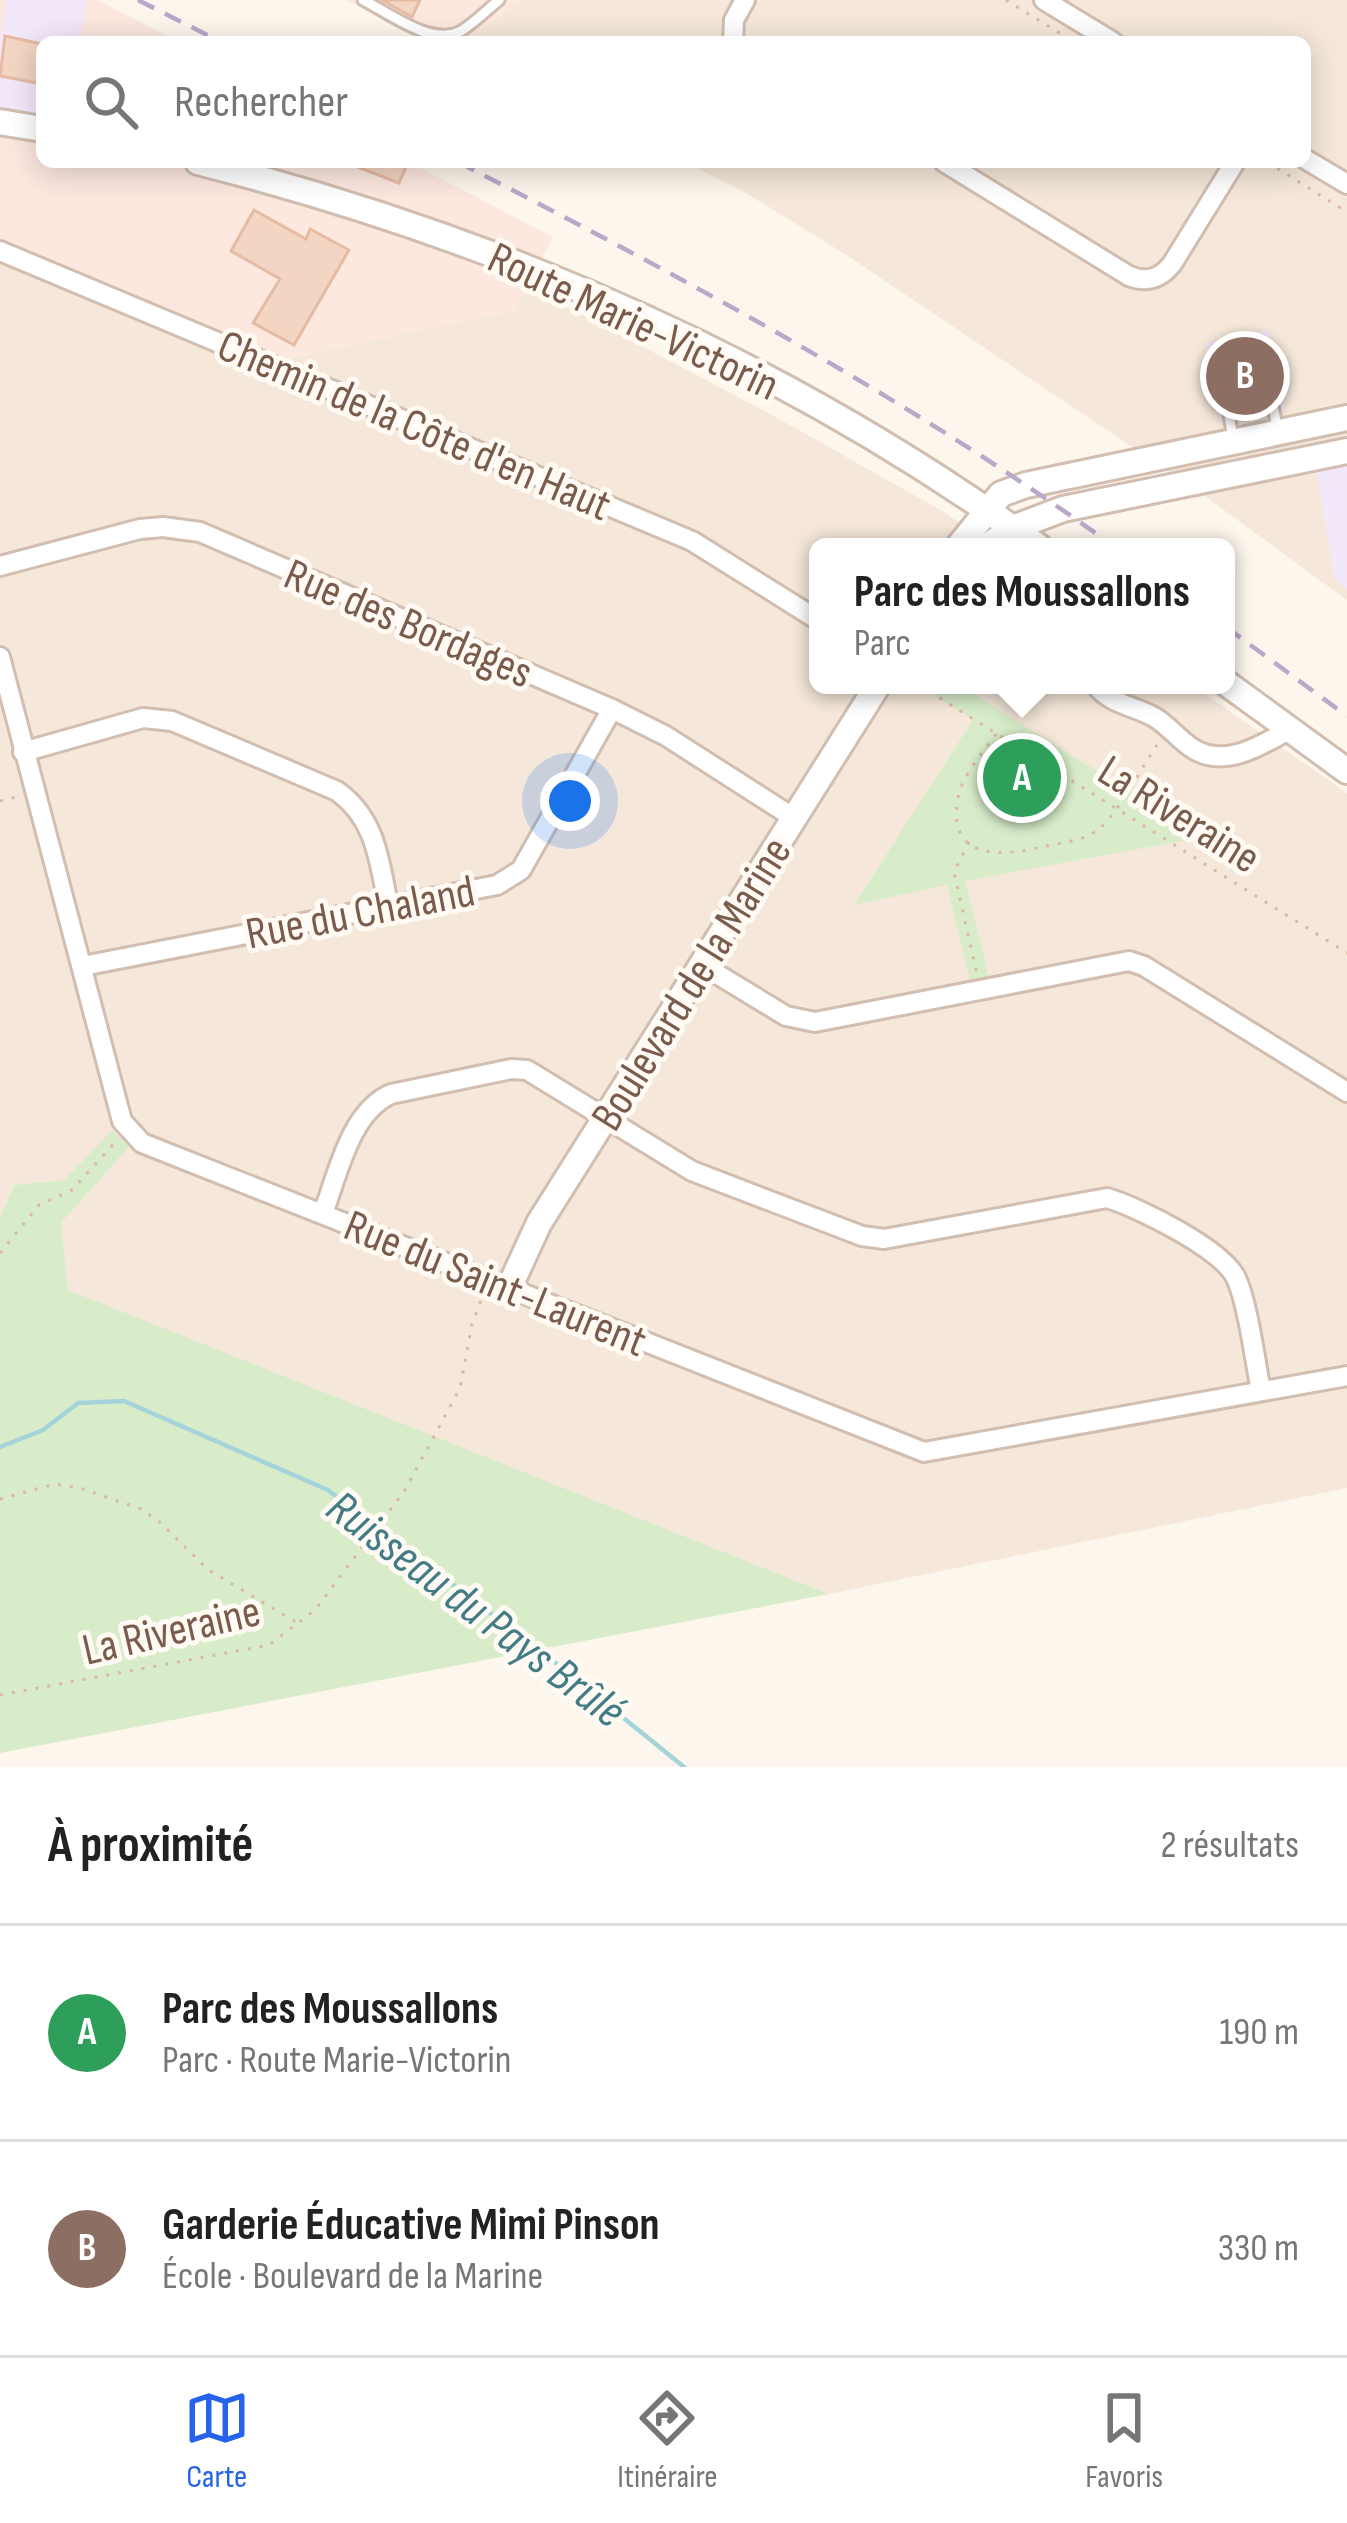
<!DOCTYPE html>
<html lang="fr">
<meta charset="utf-8">
<style>
body{margin:0;font-family:"Sofia Sans Condensed",sans-serif;background:#f2f2f2;color:#222}
.you{position:absolute;left:570px;top:801px;width:42px;height:42px;margin:-30px;border:9px solid #fff;border-radius:50%;background:#1a73e8;box-shadow:0 0 0 18px #1a73e833}
.badge{display:grid;place-items:center;width:78px;height:78px;border-radius:50%;background:#2563eb;color:#fff;font-size:39px;font-weight:700}
.pin{position:absolute;translate:-50% -50%;border:6px solid #fff;box-shadow:0 3px 12px #0006}
.popup{position:absolute;left:809px;top:538px;width:426px;height:156px;box-sizing:border-box;display:grid;place-content:center;border-radius:18px;background:#fff;filter:drop-shadow(0 3px 9px #0005);font-size:39px;white-space:nowrap;color:#767676}
.popup b{font-size:45px;color:#222}
.popup::after{content:'';position:absolute;left:50%;top:100%;margin-left:-24px;border:24px solid transparent;border-top-color:#fff}
.list{margin:0;padding:0;list-style:none}
h2{display:flex;justify-content:space-between;align-items:center;height:156px;margin:0;padding:0 48px;font-size:51px}
h2 small{font-size:39px;font-weight:400;color:#767676}
.list li{display:grid;grid-template-columns:78px 1fr auto;gap:36px;align-items:center;box-sizing:border-box;height:216px;padding:0 48px;border-top:3px solid #e0e0e0}
.list b{display:block;font-size:45px;white-space:nowrap}
.list p{margin:0;font-size:39px;white-space:nowrap;color:#767676}
.list em{font-size:39px;font-style:normal;color:#767676}
.icon{flex:none;width:66px;height:66px;fill:none;stroke:currentColor;stroke-width:2;stroke-linecap:round;stroke-linejoin:round}
.map{position:relative;flex:none;width:1347px;height:1767px;overflow:hidden}
.search{position:absolute;background:#fff;box-shadow:0 6px 30px #0003;left:36px;right:36px;top:36px;height:132px;display:flex;align-items:center;gap:30px;box-sizing:border-box;padding:0 42px;border-radius:18px;color:#767676;font-size:45px}
.sheet{height:588px;background:#fff}
nav{display:flex;justify-content:space-around;align-items:center;box-sizing:border-box;height:168px;border-top:3px solid #e0e0e0;background:#fff;font-size:33px;color:#767676}
nav a{display:grid;justify-items:center;gap:6px}
nav .on{color:#2563eb}
.map>svg:first-child{display:block}
.residential{fill:#f5e8da}
.commercial{fill:#fde8e0}
.education{fill:#f3e8fa}
.green{fill:#d8ecc9}
.lines{fill:none;stroke-linecap:round;stroke-linejoin:round}
.stream{stroke:#a5d3da;stroke-width:4.5}
.building{fill:#f3d5c3;stroke:#e6bba3;stroke-width:3}
.service-casing{stroke:#d1beb0;stroke-width:15}
.minor-casing{stroke:#d1beb0;stroke-width:24}
.tertiary-casing{stroke:#d1beb0;stroke-width:30}
.path{stroke:#d9b8a5;stroke-width:3;stroke-dasharray:3 9;stroke-linecap:butt}
.service{stroke:#fff;stroke-width:9}
.minor{stroke:#fff;stroke-width:18}
.tertiary{stroke:#fff;stroke-width:24}
.rail{stroke:#b9a8c9;stroke-width:4.5;stroke-dasharray:18 12;stroke-linecap:butt}
.labels{text-anchor:middle;stroke-width:10;stroke-linejoin:round;paint-order:stroke}
.street-label{font-size:45px;fill:#7a5c4d;stroke:#fffaf3}
.water-label{font-size:48px;font-style:italic;fill:#437c86;stroke:#fffaf3}
</style>
<div class="map">
<svg width="1347" height="1767" viewBox="0 0 1347 1767">
<rect width="100%" height="100%" fill="#fdf6ec"/>
<g class="residential">
<polygon points="520,0 1347,0 1347,600 1202,494 848,256 744,192 685,162 1305,162 1305,42 467,42"/>
<polygon points="0,263 271,373 279,360 516,310 526,285 772,415 944,512 994,547 818,547 818,685 1192,685 1347,793 1347,1488 829,1594 67,1290 61,1223 129,1147 111,1131 64,1180 14,1185 0,1218"/>
</g>
<g class="commercial">
<polygon points="0,0 98,0 179,42 42,42 42,162 409,162 553,237 516,310 279,360 0,242"/>
<polygon points="346,0 520,0 467,42 430,42"/>
</g>
<g class="education">
<polygon points="7,0 87,0 79,42 42,42 42,121 0,115 0,40"/>
<polygon points="1269,330 1285,410 1221,424 1205,343"/>
<polygon points="1347,451 1347,589 1335,580 1314,457"/>
</g>
<g class="green">
<polygon points="919,685 959,685 1203,837 965,881 991,985 972,989 947,885 854,905 973,720"/>
<polygon points="112,1130 129,1147 61,1223 68,1290 829,1594 0,1753 0,1218 14,1185 64,1180"/>
</g>
<g class="lines">
<polyline class="stream" points="0,1447 43,1430 78,1403 124,1401 328,1490 552,1660 684,1767"/>
</g>
<g class="building">
<polygon points="382,0 420,0 412,17"/>
<polygon points="5,36 42,44 42,84 0,76"/>
<polygon points="345,162 408,162 399,183"/>
<polygon points="254,210 306,239 310,229 349,250 294,345 253,323 280,279 231,251"/>
<polygon points="1254,360 1260,392 1230,398 1224,366"/>
</g>
<g class="lines">
<defs>
<g id="service">
<path d="M363 0C389 13 432 47 461 31 474 23 487 10 499 0"/>
<polyline points="1233,438 1229,415 1273,406 1278,432"/>
</g>
<g id="minor">
<polyline points="1044,0 1113,42"/>
<polyline points="733,42 734,20 745,0"/>
<polyline points="1305,159 1347,184"/>
<path d="M944 162 1129 276C1147 283 1160 279 1172 264L1235 162"/>
<polyline points="0,251 692,541 818,620"/>
<polyline points="0,566 140,529 163,527 200,532 612,709 666,736 794,818"/>
<polyline points="0,657 122,1121 142,1143 924,1452 1347,1376"/>
<path d="M1096 685C1109 704 1135 706 1154 717 1168 725 1178 739 1192 748 1223 769 1261 746 1290 729"/>
<path d="M23 752 143 718 172 721 337 791C376 819 379 860 388 904"/>
<polyline points="702,965 786,1016 815,1022 1129,961 1144,966 1347,1092"/>
<polyline points="83,966 497,885 521,870 612,709"/>
<path d="M323 1213C338 1174 350 1112 391 1094L511 1069 527 1070 692 1171 862 1236 884 1239 1107 1198C1138 1207 1222 1249 1236 1278 1248 1304 1255 1361 1261 1391"/>
</g>
<g id="tertiary">
<polyline points="0,122 42,129"/>
<path d="M198 162C500 239 786 363 1039 547"/>
<polyline points="958,547 1001,494 1026,485 1347,418"/>
<polyline points="986,547 1013,528 1063,509 1347,451"/>
<polyline points="1226,683 1347,771"/>
<polyline points="510,1286 539,1223 878,685"/>
</g>
</defs>
<use href="#service" class="service-casing"/>
<use href="#minor" class="minor-casing"/>
<use href="#tertiary" class="tertiary-casing"/>
<g class="path">
<polyline points="1006,0 1074,42"/>
<polyline points="1267,162 1347,212"/>
<polyline points="919,685 1347,953"/>
<path d="M996 734C983 753 962 775 958 798 947 858 996 857 1037 848 1057 843 1083 842 1099 829 1120 811 1141 768 1157 745"/>
<polyline points="0,801 16,797"/>
<polyline points="969,842 954,872 977,974"/>
<polyline points="0,1253 39,1205 72,1190 117,1140"/>
<polyline points="0,1499 55,1484 83,1489 141,1509 161,1523 207,1569 296,1622"/>
<polyline points="0,1695 269,1645 315,1610 405,1490 460,1388 472,1324 483,1295"/>
</g>
<use href="#service" class="service"/>
<use href="#minor" class="minor"/>
<use href="#tertiary" class="tertiary"/>
<g class="rail">
<polyline points="138,0 221,42"/>
<path d="M458 162C684 278 908 398 1115 547"/>
<polyline points="1226,627 1347,716"/>
</g>
</g>
<g class="labels">
<g class="street-label">
<text transform="translate(634 320) rotate(25)" y="16">Route Marie-Victorin</text>
<text transform="translate(415 424) rotate(23)" y="16">Chemin de la Côte d'en Haut</text>
<text transform="translate(409 622) rotate(23)" y="16">Rue des Bordages</text>
<text transform="translate(1180 813) rotate(32)" y="16">La Riveraine</text>
<text transform="translate(360 911) rotate(-11)" y="16">Rue du Chaland</text>
<text transform="translate(690 983) rotate(-58)" y="16">Boulevard de la Marine</text>
<text transform="translate(496 1282) rotate(22)" y="16">Rue du Saint-Laurent</text>
<text transform="translate(171 1629) rotate(-13)" y="16">La Riveraine</text>
</g>
<g class="water-label">
<text transform="translate(477 1608) rotate(37)" y="17">Ruisseau du Pays Brûlé</text>
</g>
</g>
</svg>
<div class="you"></div>
<div class="pin badge" style="left:1022px;top:778px;background:#2e9e5b">A</div>
<div class="popup"><b>Parc des Moussallons</b>Parc</div>
<div class="pin badge" style="left:1245px;top:376px;background:#8d6e63">B</div>
<div class="search"><svg class="icon" aria-label="search" viewBox="0 0 24 24"><circle cx="10" cy="10" r="6"/><path d="M15 15l6 6"/></svg>Rechercher</div>
</div>
<section class="sheet">
<h2>À proximité<small>2 résultats</small></h2>
<ul class="list">
<li><span class="badge" style="background:#2e9e5b">A</span><div><b>Parc des Moussallons</b><p>Parc · Route Marie-Victorin</p></div><em>190 m</em></li>
<li><span class="badge" style="background:#8d6e63">B</span><div><b>Garderie Éducative Mimi Pinson</b><p>École · Boulevard de la Marine</p></div><em>330 m</em></li>
</ul>
</section>
<nav>
<a class="on"><svg class="icon" aria-label="map" viewBox="0 0 24 24"><path d="M3 6l6-2 6 2 6-2v14l-6 2-6-2-6 2zM9 4v14M15 6v14"/></svg>Carte</a>
<a><svg class="icon" aria-label="directions" viewBox="0 0 24 24"><path d="M12 3l9 9-9 9-9-9zM9 14v-3h6M13 9l2 2-2 2"/></svg>Itinéraire</a>
<a><svg class="icon" aria-label="saved" viewBox="0 0 24 24"><path d="M7 4h10v16l-5-4-5 4z"/></svg>Favoris</a>
</nav>
